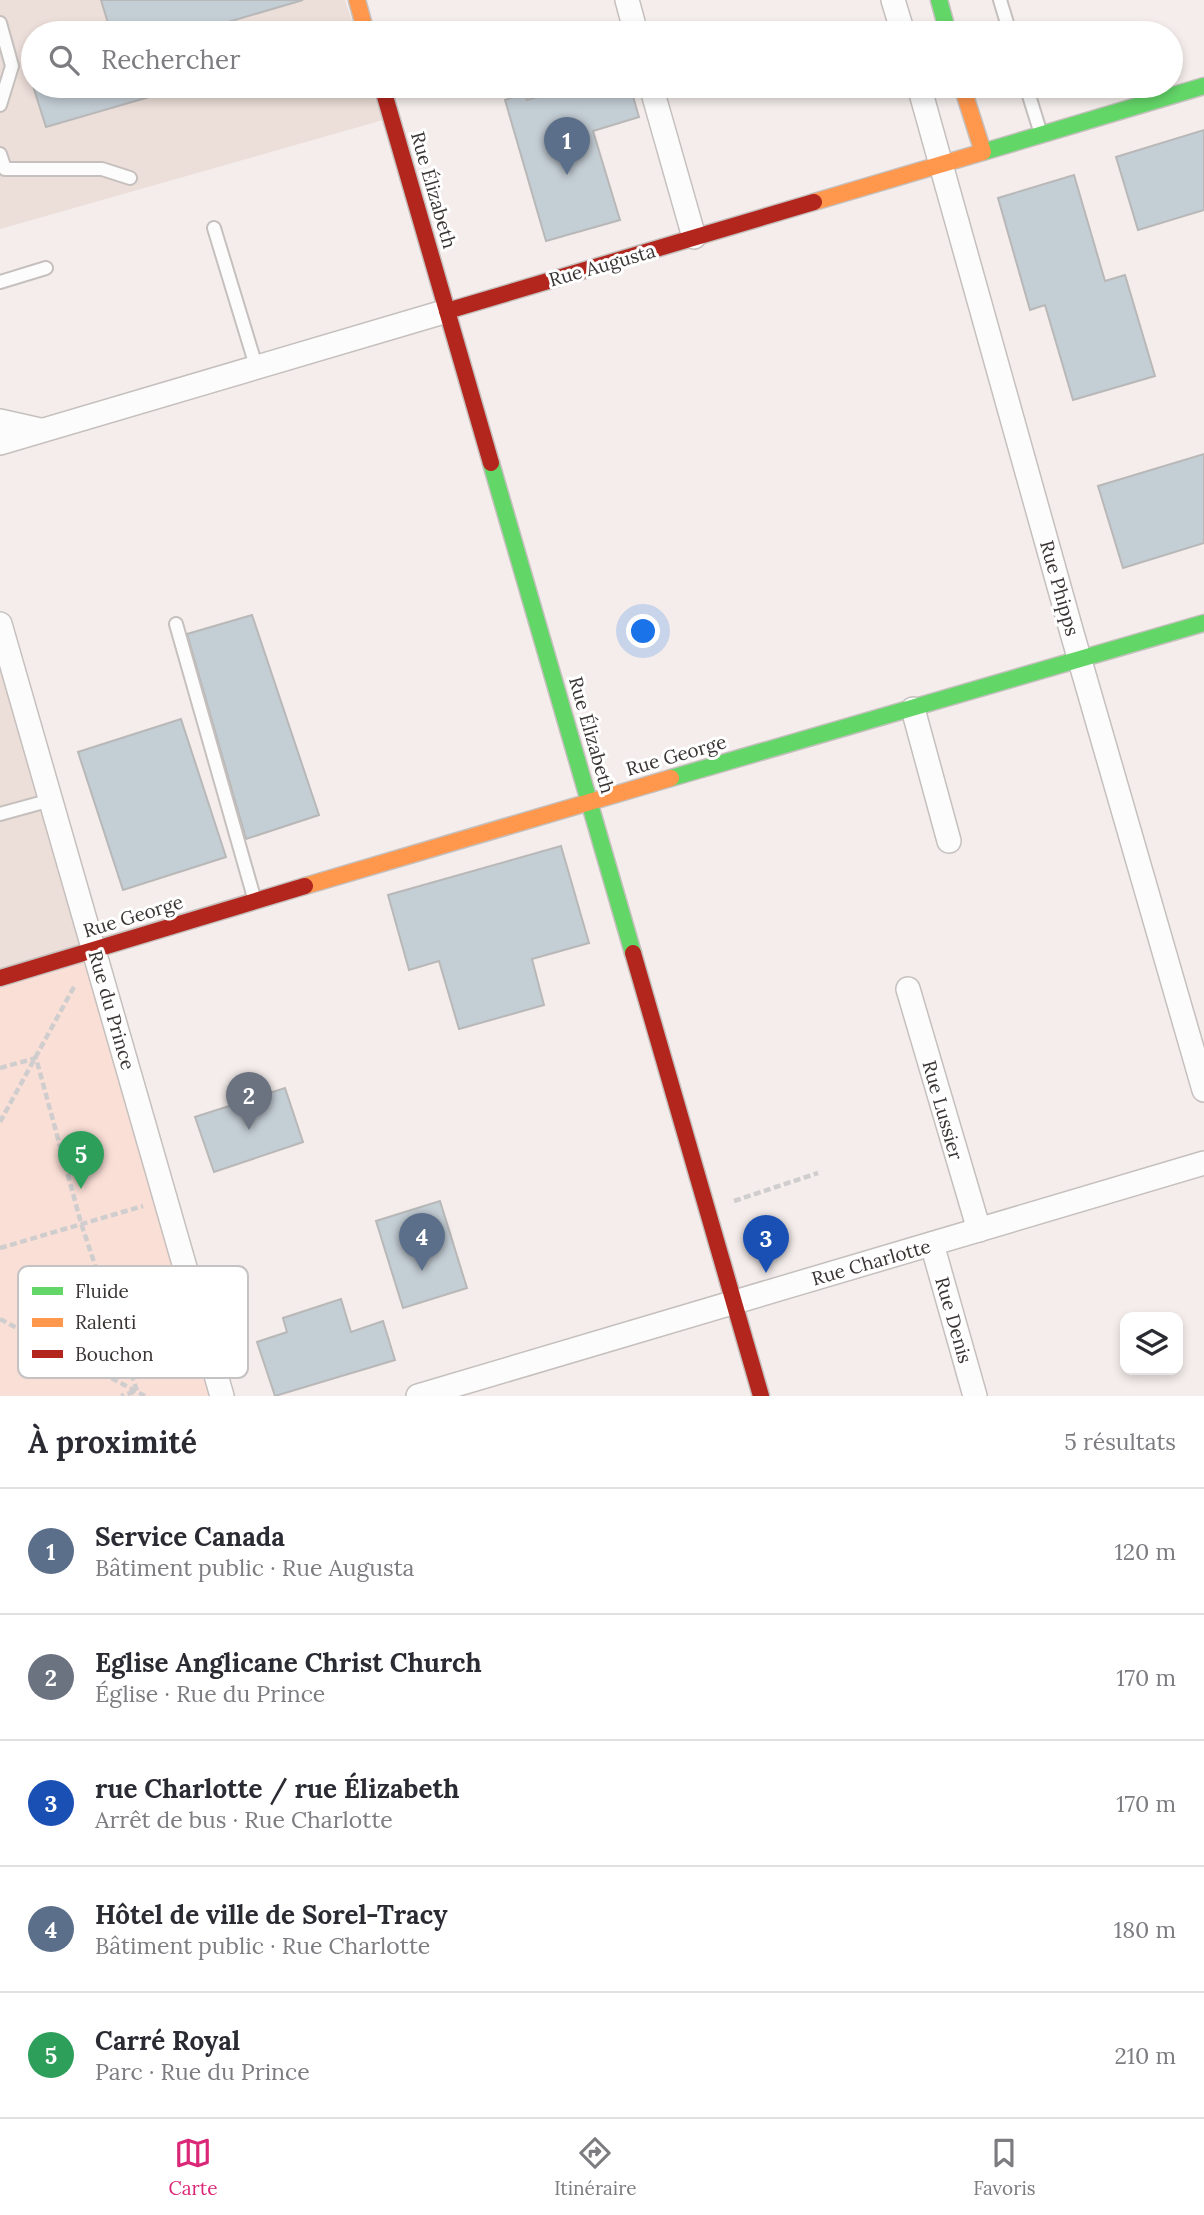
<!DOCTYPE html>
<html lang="fr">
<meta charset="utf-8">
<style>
body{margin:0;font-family:Lora,serif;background:#f7f7f7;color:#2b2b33}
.controls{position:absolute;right:21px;bottom:21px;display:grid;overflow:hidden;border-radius:14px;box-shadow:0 4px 10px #0003}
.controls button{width:63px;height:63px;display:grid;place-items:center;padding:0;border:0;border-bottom:2px solid #e1e1e2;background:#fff;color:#2b2b33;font:35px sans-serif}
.you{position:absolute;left:644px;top:632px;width:24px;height:24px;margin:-18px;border:5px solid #fff;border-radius:50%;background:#1a73e8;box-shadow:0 0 0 10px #1a73e833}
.badge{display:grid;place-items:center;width:46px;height:46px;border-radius:50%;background:#db2777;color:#fff;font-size:23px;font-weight:700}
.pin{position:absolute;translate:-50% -58px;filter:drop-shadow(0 2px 4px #0008)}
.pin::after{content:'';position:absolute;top:37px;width:24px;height:21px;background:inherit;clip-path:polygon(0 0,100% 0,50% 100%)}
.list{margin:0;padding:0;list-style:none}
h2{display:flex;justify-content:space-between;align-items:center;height:91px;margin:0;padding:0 28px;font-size:30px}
h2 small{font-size:23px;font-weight:400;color:#7c7c81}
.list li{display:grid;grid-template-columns:46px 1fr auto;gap:21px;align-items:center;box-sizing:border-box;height:126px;padding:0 28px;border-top:2px solid #e1e1e2}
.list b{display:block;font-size:26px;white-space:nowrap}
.list p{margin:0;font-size:23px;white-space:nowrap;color:#7c7c81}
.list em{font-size:23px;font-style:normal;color:#7c7c81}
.icon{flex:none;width:38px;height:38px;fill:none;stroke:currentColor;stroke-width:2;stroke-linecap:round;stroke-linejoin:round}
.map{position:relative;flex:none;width:1204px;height:1396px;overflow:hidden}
.search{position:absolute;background:#fff;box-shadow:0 4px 10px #0003;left:21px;right:21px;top:21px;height:77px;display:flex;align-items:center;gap:18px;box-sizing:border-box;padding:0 24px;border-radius:38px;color:#7c7c81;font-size:26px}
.sheet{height:721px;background:#fff}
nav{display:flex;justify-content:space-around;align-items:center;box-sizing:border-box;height:98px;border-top:2px solid #e1e1e2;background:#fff;font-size:19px;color:#7c7c81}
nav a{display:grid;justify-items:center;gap:4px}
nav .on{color:#db2777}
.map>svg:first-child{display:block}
.built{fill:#ecded9}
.green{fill:#fadfd6}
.building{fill:#c4ced5;stroke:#b9b8b8;stroke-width:2}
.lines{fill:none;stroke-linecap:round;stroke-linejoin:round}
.lane-casing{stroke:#c5c0be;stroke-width:16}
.street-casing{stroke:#c5c0be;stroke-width:26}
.fast-casing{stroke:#c5c0be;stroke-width:19}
.slow-casing{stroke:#c5c0be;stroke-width:19}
.jam-casing{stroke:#c5c0be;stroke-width:19}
.path{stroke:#cfcdcd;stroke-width:4.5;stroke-dasharray:7 3.5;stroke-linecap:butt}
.lane{stroke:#fdfcfc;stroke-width:12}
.street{stroke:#fdfcfc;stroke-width:23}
.fast{stroke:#63d668;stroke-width:16}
.slow{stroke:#ff974d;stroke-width:16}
.jam{stroke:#b3261e;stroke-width:16}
.labels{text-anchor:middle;stroke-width:6;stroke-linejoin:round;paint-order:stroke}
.street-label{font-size:19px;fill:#3a3534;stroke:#fff}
.key{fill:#fff;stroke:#c4c2c2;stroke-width:2}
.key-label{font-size:19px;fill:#3a3534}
</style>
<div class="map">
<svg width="1204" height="1396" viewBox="0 0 1204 1396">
<rect width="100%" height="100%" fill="#f4edeb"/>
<g class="built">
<polygon points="0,0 345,0 356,33 33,33 33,86 372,86 383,120 0,229"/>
<polygon points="0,614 95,954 0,981"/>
</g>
<polygon class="green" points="95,954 222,1396 0,1396 0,982"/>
<g class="building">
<polygon points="101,0 303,0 218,25 221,33 111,33"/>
<polygon points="33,86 187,86 46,127"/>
<polygon points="574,86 630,86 639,117 593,131 620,220 546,241 505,100 525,93 527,100"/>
<polygon points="1204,130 1204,210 1138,230 1116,157"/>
<polygon points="1074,175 1105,281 1125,275 1155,376 1073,400 1045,305 1030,310 998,198"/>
<polygon points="1204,454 1204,543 1123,568 1098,486"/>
<polygon points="252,615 319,815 246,839 187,634"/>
<polygon points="181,719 226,857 123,890 78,752"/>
<polygon points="561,846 589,943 532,959 544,1005 459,1029 439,961 409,970 388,895"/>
<polygon points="285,1088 303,1142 214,1172 195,1117"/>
<polygon points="440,1201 467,1288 403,1308 376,1221"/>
<polygon points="341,1299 351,1332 383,1321 395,1360 275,1396 257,1342 287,1332 283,1318"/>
</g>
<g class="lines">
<defs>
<g id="lane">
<polyline points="1000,0 1010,33"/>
<polyline points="0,23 12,66 0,105"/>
<polyline points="1026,86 1041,134"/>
<polyline points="0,154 5,169 102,169 130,178"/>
<polyline points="214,228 256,366"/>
<polyline points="0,282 46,268"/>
<polyline points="176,624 255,901"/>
<polyline points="0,814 51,800"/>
</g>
<g id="street">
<polyline points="627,0 636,33"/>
<polyline points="893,0 903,33"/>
<polyline points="651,86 694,237"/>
<polyline points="919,86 1072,633 1204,1090"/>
<polyline points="0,421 40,430"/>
<polyline points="0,443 447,311"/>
<polyline points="0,624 222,1396"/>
<polyline points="913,709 949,841"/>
<polyline points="908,989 979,1230"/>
<polyline points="932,1244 975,1396"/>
<polyline points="418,1396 1204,1163"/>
</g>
<g id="fast">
<polyline points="939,0 948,33"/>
<polyline points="983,152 1204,86"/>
<polyline points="491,463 633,953"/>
<polyline points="671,778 1204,623"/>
</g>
<g id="slow">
<polyline points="357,0 366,33"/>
<polyline points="814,202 983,152 962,86"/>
<polyline points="305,886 671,778"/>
</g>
<g id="jam">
<polyline points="382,86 491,463"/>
<polyline points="447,311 814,202"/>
<polyline points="633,953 761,1396"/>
<polyline points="0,978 305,886"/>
</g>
</defs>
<use href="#lane" class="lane-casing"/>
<use href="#street" class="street-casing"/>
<use href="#fast" class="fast-casing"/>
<use href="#slow" class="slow-casing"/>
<use href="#jam" class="jam-casing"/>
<g class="path">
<polyline points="0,1068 36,1058 81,1223 137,1391 121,1396"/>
<polyline points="0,1122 75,985"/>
<polyline points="734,1201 818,1173"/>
<polyline points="0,1248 143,1206"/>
<polyline points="0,1319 145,1396"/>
</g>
<use href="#lane" class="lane"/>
<use href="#street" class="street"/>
<use href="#fast" class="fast"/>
<use href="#slow" class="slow"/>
<use href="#jam" class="jam"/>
</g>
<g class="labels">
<g class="street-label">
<text transform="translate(434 190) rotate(74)" y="7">Rue Élizabeth</text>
<text transform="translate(602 265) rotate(-16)" y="7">Rue Augusta</text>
<text transform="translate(1060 588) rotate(74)" y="7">Rue Phipps</text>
<text transform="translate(592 735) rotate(74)" y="7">Rue Élizabeth</text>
<text transform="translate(676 755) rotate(-16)" y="7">Rue George</text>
<text transform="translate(133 916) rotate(-17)" y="7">Rue George</text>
<text transform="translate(112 1010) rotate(74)" y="7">Rue du Prince</text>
<text transform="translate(943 1110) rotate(74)" y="7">Rue Lussier</text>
<text transform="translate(871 1262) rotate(-16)" y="7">Rue Charlotte</text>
<text transform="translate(954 1320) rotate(74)" y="7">Rue Denis</text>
</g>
</g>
<rect x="18" y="1266" width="230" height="112" rx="10" class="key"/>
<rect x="32" y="1287" width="31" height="8" fill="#63d668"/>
<rect x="32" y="1318" width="31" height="9" fill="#ff974d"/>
<rect x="32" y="1350" width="31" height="8" fill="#b3261e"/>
<g class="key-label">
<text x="75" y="1298">Fluide</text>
<text x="75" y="1329">Ralenti</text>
<text x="75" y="1361">Bouchon</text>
</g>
</svg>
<div class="controls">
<button><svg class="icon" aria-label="layers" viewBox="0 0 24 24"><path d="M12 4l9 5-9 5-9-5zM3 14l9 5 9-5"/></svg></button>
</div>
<div class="you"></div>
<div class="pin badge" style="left:567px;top:175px;background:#5c6f8a">1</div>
<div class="pin badge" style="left:249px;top:1130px;background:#6b7280">2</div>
<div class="pin badge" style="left:766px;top:1273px;background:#1a4fb4">3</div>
<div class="pin badge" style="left:422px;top:1271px;background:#5c6f8a">4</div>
<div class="pin badge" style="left:81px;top:1189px;background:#2e9e5b">5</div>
<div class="search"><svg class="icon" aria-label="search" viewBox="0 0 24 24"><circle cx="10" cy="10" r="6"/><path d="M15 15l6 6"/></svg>Rechercher</div>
</div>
<section class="sheet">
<h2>À proximité<small>5 résultats</small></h2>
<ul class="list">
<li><span class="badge" style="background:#5c6f8a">1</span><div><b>Service Canada</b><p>Bâtiment public · Rue Augusta</p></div><em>120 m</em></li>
<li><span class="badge" style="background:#6b7280">2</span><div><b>Eglise Anglicane Christ Church</b><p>Église · Rue du Prince</p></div><em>170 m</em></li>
<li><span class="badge" style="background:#1a4fb4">3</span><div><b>rue Charlotte / rue Élizabeth</b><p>Arrêt de bus · Rue Charlotte</p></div><em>170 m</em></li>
<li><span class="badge" style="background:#5c6f8a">4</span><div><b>Hôtel de ville de Sorel-Tracy</b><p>Bâtiment public · Rue Charlotte</p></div><em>180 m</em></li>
<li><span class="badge" style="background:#2e9e5b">5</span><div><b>Carré Royal</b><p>Parc · Rue du Prince</p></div><em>210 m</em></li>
</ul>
</section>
<nav>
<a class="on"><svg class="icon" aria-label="map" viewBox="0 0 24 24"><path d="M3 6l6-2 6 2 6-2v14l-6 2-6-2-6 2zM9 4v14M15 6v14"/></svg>Carte</a>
<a><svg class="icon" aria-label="directions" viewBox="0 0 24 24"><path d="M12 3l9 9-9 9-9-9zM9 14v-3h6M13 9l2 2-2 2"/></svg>Itinéraire</a>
<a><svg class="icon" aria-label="saved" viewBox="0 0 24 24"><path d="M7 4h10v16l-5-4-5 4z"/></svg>Favoris</a>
</nav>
